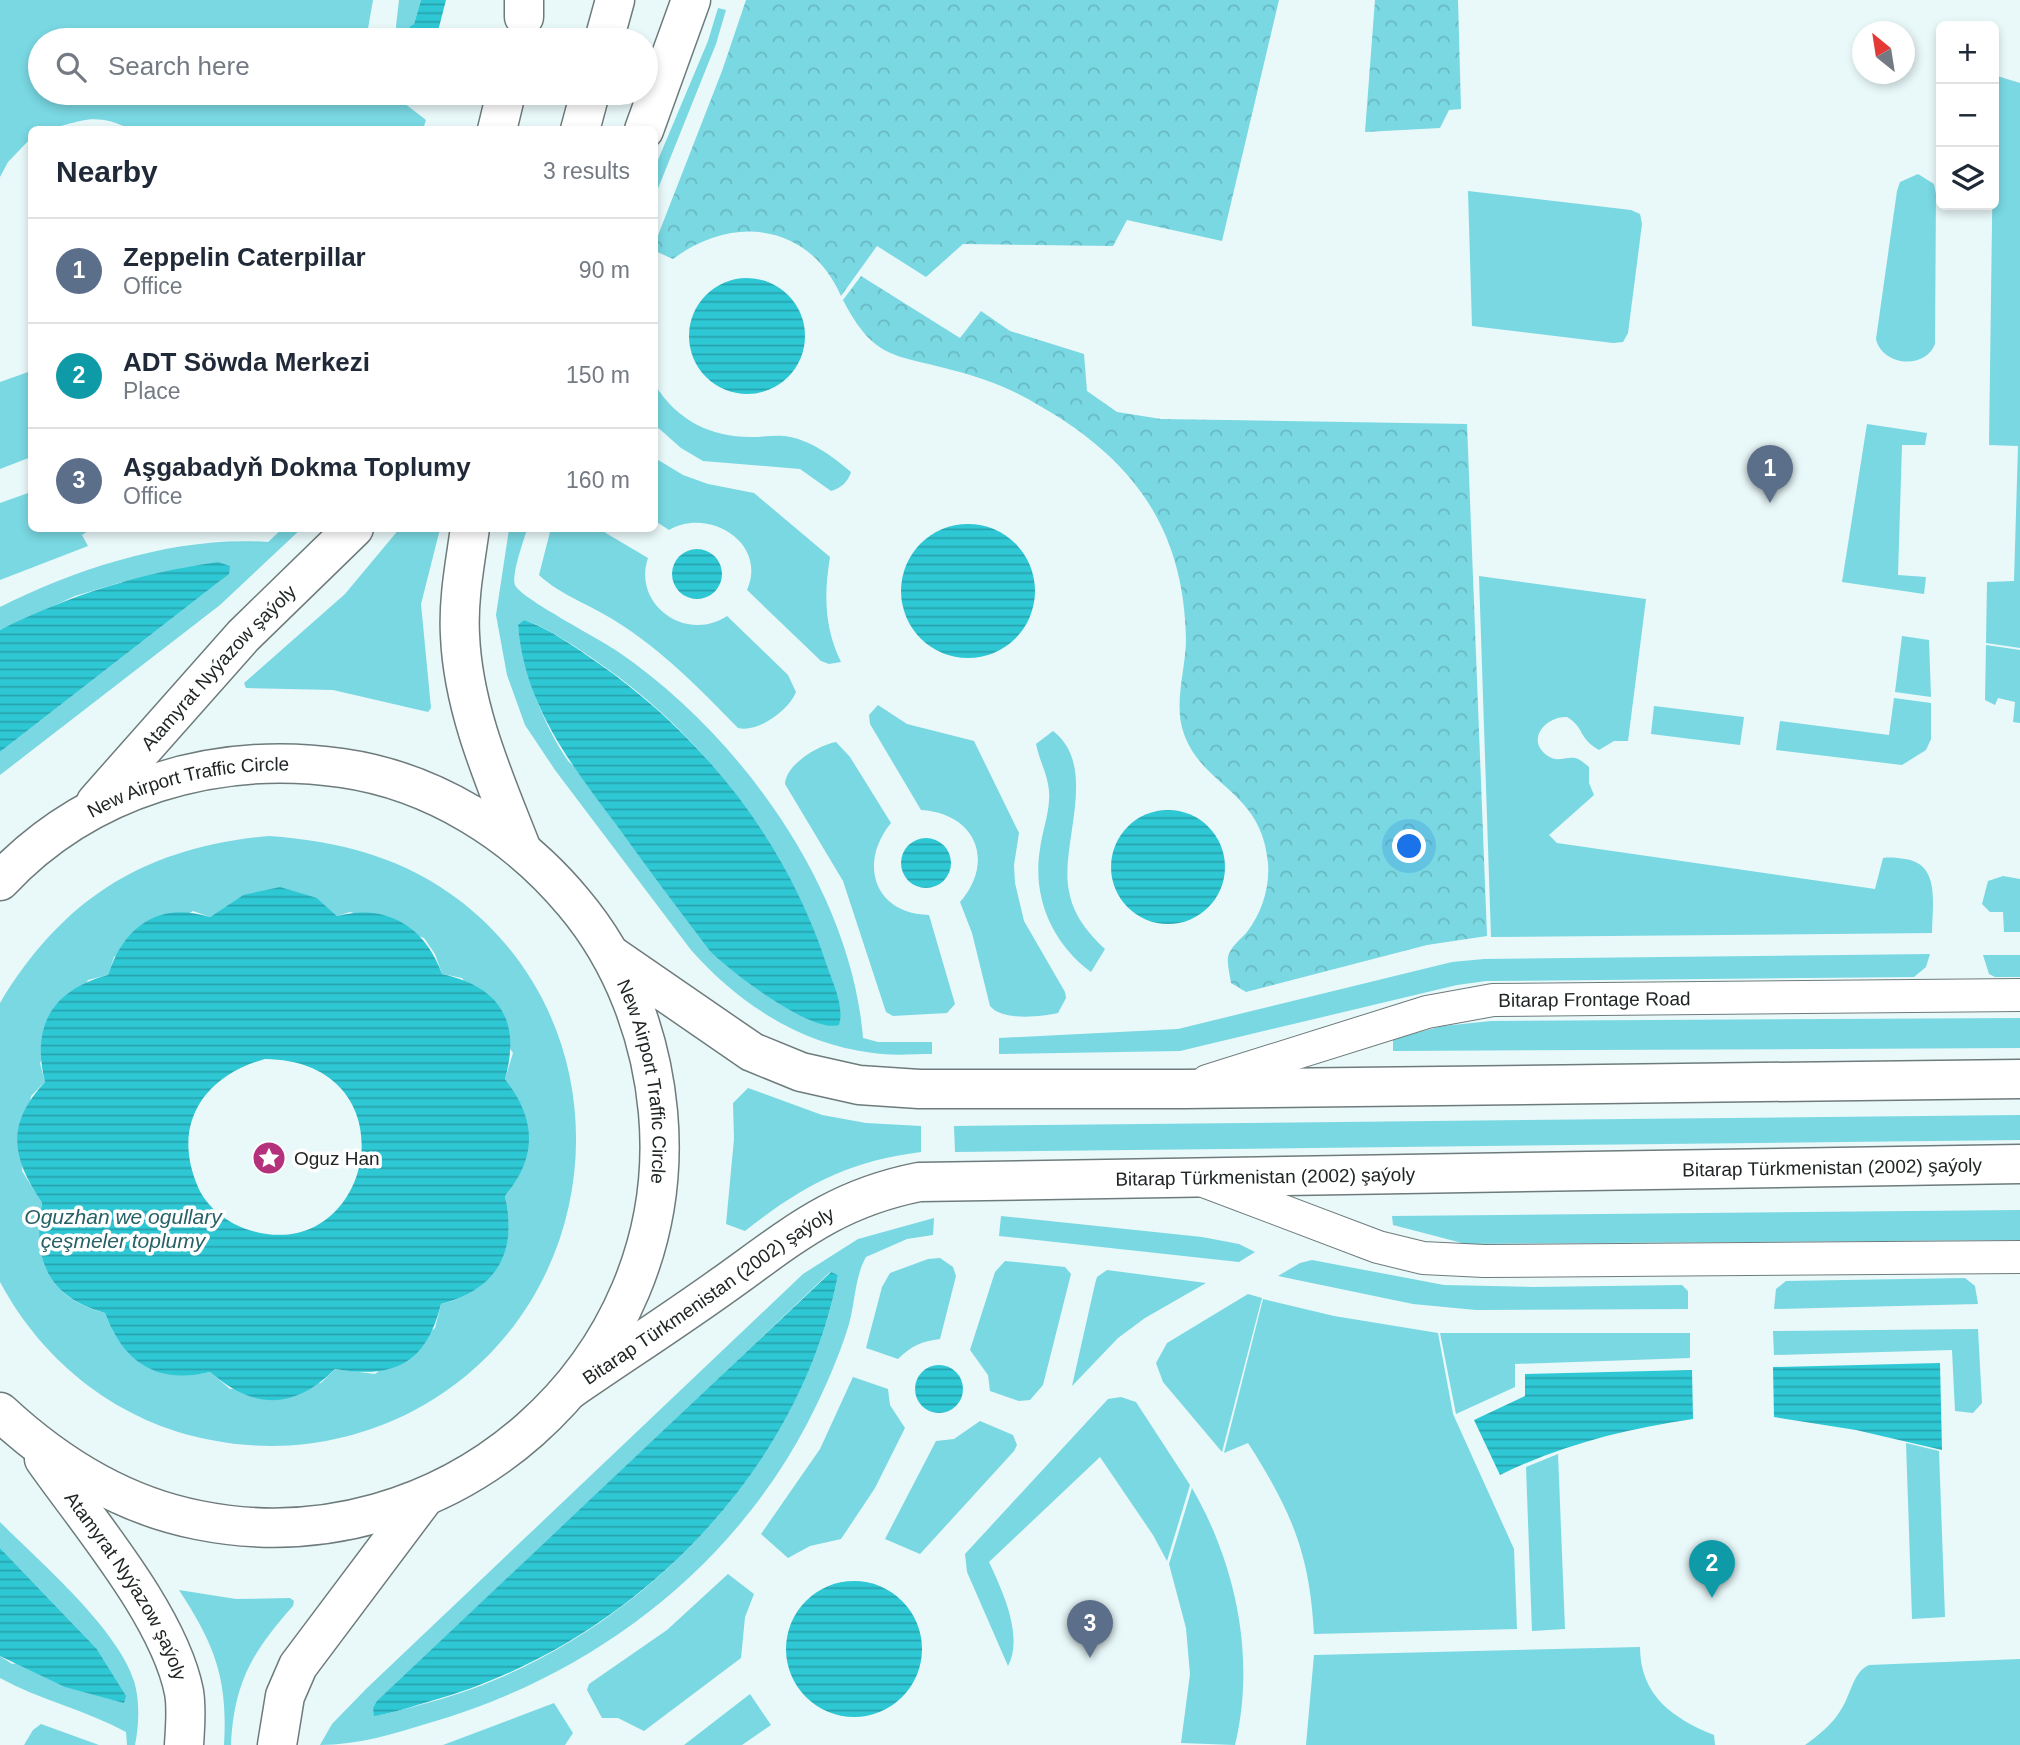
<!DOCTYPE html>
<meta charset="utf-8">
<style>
body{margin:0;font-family:Arial,sans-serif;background:#f2f2f3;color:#1f2937}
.controls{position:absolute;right:21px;top:21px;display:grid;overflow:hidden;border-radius:10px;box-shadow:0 4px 10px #0003}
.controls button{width:63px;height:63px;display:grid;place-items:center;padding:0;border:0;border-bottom:2px solid #e0e1e3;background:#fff;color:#1f2937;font:35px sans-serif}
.compass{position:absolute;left:1852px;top:21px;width:63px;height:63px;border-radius:50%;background:#fff;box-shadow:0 4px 10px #0003;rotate:330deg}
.you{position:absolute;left:1410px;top:847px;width:24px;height:24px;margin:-18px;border:5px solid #fff;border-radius:50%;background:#1a73e8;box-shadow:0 0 0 10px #1a73e833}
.badge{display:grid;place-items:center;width:46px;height:46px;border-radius:50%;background:#ea580c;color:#fff;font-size:23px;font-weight:700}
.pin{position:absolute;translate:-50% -58px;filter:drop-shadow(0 2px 4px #0008)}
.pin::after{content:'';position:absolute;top:37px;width:24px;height:21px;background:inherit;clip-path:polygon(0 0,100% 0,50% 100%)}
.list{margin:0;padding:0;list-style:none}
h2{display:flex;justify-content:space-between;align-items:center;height:91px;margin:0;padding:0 28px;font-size:30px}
h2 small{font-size:23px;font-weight:400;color:#747a83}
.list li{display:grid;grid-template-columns:46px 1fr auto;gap:21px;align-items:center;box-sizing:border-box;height:105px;padding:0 28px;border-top:2px solid #e0e1e3}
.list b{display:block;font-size:26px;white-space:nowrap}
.list p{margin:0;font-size:23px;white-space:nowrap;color:#747a83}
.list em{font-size:23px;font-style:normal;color:#747a83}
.icon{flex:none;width:38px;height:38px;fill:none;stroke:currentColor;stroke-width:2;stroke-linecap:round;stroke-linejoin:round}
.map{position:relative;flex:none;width:2020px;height:1745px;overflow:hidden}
.search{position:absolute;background:#fff;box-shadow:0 4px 10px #0003;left:28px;top:28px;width:630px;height:77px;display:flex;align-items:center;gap:18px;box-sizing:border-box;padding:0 24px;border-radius:38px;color:#747a83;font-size:26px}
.panel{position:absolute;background:#fff;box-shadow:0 4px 10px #0003;left:28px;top:126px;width:630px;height:406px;border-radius:10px}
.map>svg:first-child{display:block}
.grass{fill:#79d8e2;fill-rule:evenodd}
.forest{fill:url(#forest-crowns)}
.water{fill:url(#water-rules);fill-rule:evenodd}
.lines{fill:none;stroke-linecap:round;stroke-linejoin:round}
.street-casing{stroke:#6e7b7c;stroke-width:34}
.secondary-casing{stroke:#6e7b7c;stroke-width:41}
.primary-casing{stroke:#6e7b7c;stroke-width:41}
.highway-casing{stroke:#6e7b7c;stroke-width:41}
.street{stroke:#fff;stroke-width:32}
.secondary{stroke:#fff;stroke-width:38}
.primary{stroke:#fff;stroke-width:38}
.highway{stroke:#fff;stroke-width:38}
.labels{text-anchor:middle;stroke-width:7;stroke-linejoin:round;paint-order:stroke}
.street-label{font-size:19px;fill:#202526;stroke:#fff}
.poi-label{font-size:19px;fill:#202526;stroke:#fff;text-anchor:start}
.water-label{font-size:21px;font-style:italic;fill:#266166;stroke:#fff}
</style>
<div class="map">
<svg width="2020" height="1745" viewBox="0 0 2020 1745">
<defs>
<pattern id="forest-crowns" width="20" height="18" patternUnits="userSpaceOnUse" patternTransform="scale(1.75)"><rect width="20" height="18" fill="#79d8e2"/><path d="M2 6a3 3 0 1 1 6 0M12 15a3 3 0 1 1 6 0" fill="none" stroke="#68b9c2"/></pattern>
<pattern id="water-rules" width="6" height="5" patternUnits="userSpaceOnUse" patternTransform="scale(1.75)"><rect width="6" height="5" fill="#2ec8d5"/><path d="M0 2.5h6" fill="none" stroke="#27a2ad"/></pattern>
</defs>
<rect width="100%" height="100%" fill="#e9f8f9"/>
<g class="grass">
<path d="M0 0H373L366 40H40V93H391L426 120 423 129 132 130C85 106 74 130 32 130L31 138 8 162 0 177Z"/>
<polygon points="399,0 421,0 414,24 409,27 416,40 398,39 396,26"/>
<polygon points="718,8 726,10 716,44 655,196 655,167 708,41"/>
<polygon points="1994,75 2020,83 2020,648 1986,643 1987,582 2014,581 2018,446 1989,445"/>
<path d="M1918 174 1934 184 1936 194 1935 344C1925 370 1882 366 1876 339L1897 191 1900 182Z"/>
<polygon points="1468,191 1631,210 1640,214 1642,224 1628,333 1623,342 1613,343 1472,326"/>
<polygon points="31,371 31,457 0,469 0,382"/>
<path d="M655 385C677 420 710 437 751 437 762 437 774 435 784 436 810 439 832 456 851 472 848 482 841 488 831 491L800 469 703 461 681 448 655 425Z"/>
<polygon points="1867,424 1927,433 1925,445 1902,445 1898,575 1926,577 1924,594 1842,582"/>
<path d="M655 458 683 475 708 484 754 493 830 557C824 593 824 628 841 662L829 664 821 661 747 590C768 542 708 507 669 530L655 521Z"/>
<polygon points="31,492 32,528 91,529 82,535 88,546 0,580 0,503"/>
<polygon points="400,528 440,529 421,604 431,708 428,712 333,690 246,688 244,683 345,594"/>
<path d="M551 528 599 529 648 558C632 605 687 643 727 616L788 675 796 692C789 710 758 733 738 728 700 689 663 651 617 622 593 606 560 595 539 575Z"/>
<path d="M282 529H301L220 605 0 775V752L220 581 122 582 75 596 0 630V607C80 567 177 536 268 542Z"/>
<path d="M509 529H527C524 540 511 575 515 585 520 598 600 639 617 651 739 734 851 888 863 1038L878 1042H932V1054C913 1054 893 1056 873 1053 800 1044 739 1004 691 950L555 770 525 725 507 675 496 615ZM524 620C551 629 579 649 602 665 718 746 793 861 836 993L568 761C541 720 527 680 519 632L518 626Z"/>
<path d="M1479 576 1646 599 1628 741H1614L1599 750C1578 738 1585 728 1567 717 1545 716 1525 741 1548 756 1558 763 1566 756 1575 758 1580 759 1585 764 1589 767V783L1594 795 1549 835 1557 843 1875 889 1883 858C1891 857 1898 858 1905 859 1941 864 1932 905 1932 933L1491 937Z"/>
<polygon points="1902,636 1929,640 1931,697 1895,692"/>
<polygon points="1986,645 2020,650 2020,723 2013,722 2015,702 1998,698 1995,705 1985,700"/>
<polygon points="1894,698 1931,703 1931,739 1926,750 1902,765 1776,750 1780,721 1889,735"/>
<path d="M878 705 907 724 974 741 1019 833 1014 865 1015 883 1024 921 1065 992 1066 998 1058 1013C1040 1017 1002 1021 990 1006L972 933 960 902C996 861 975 813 921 810L870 724 869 715Z"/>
<polygon points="1654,706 1744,717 1740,745 1651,734"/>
<path d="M1053 731C1100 767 1059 845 1069 891 1073 915 1088 933 1105 949L1091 972C1052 943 1032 897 1040 849 1042 833 1048 817 1049 801 1051 779 1040 764 1036 744Z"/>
<path d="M836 742 850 757 891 823C858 863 874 914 929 915L955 1004 947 1013 893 1016 886 1012 843 881 785 784C786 764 819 745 836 742Z"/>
<path d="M269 836C340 841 406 858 463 903 634 1039 606 1310 413 1411 351 1443 281 1454 211 1440 120 1423 44 1364 0 1282V1003C64 897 146 847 269 836ZM243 895 317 898 337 916 350 912 424 938 435 954 442 974 462 978 513 1053 505 1079C534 1117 537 1158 505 1196 518 1249 496 1291 441 1304L435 1328 375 1374 335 1369 321 1383 230 1389 210 1372C161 1384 121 1360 105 1313 47 1298 32 1258 42 1203L22 1171 31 1096 45 1082 40 1063 88 980 108 975 114 957 193 911 210 917Z"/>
<polygon points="2003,876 2020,879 2020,932 2004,932 2003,912 1990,912 1982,904 1988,881"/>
<polygon points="1930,954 1926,967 1914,977 1486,981 1457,985 1180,1051 999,1054 999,1038 1178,1029 1452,962 1484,959"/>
<polygon points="1983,955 2020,955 2020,977 1995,977 1989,974"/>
<polygon points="2020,1018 2020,1048 1393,1051 1393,1039 1443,1026 1491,1021"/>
<path d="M748 1088 822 1115 866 1123 921 1126V1152C848 1161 802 1186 745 1231L726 1224 734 1139 733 1103Z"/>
<polygon points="2020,1115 2020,1140 955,1152 954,1126"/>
<polygon points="2020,1210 2020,1240 1466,1244 1393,1225 1392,1216"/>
<polygon points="1001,1216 1202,1237 1239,1244 1255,1252 1239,1262 999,1236"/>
<path d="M934 1218 933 1235 907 1239 866 1257C855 1276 855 1303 849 1324 839 1357 824 1391 808 1422 730 1572 589 1677 429 1723 394 1734 357 1745 320 1745L332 1724 367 1688 803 1274 858 1239ZM830 1272 838 1275C804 1452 665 1606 502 1677 464 1694 422 1705 380 1715L373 1708Z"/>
<path d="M940 1258 953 1267 956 1276 940 1339C922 1341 911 1346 898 1359L866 1348 882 1287 890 1273 928 1259Z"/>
<polygon points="1312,1260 1444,1285 1533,1287 1682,1285 1688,1291 1688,1309 1476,1310 1413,1304 1278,1276 1300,1263"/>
<polygon points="1005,1261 1065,1267 1071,1274 1043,1385 1030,1400 1019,1401 990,1391 988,1375 970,1350 995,1272"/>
<polygon points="1107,1270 1206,1283 1145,1318 1118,1338 1072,1386 1095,1284 1097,1277"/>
<polygon points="1965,1278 1975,1286 1978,1304 1774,1309 1776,1289 1786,1281"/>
<polygon points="1248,1294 1262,1298 1222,1452 1163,1382 1156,1363 1167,1343"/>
<path d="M1263 1299 1334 1316 1438 1333 1453 1414 1514 1549 1517 1629 1314 1634C1310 1554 1291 1510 1248 1443L1224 1453Z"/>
<polygon points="1978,1329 1982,1403 1973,1413 1955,1411 1952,1350 1774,1355 1773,1331"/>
<polygon points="1440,1333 1690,1333 1690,1358 1515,1364 1515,1387 1456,1414"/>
<polygon points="853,1377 888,1389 890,1405 905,1428 875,1488 841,1539 810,1546 788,1558 761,1534 820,1449"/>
<path d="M1121 1397 1136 1402 1190 1485 1167 1561 1153 1535 1100 1457 989 1562C1002 1590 1024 1636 1008 1666L967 1572 965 1554 1108 1399Z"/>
<polygon points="980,1421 1013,1435 1017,1445 1014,1451 920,1554 885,1539 936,1441 954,1439"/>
<polygon points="1906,1443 1939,1451 1945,1617 1912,1619"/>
<polygon points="1558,1454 1565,1629 1532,1631 1526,1467"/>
<path d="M1192 1488C1236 1564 1256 1658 1235 1745L1181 1743 1190 1674 1186 1628 1169 1564Z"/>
<path d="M0 1522C39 1561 118 1629 134 1681 140 1700 139 1726 135 1745H127L126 1732C86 1710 40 1700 0 1678V1656L12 1664 96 1648 0 1548Z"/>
<polygon points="728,1574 754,1594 745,1617 741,1658 644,1731 618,1718 602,1718 587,1690 589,1684 667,1630"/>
<path d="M179 1590 236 1599 290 1598 294 1601 293 1606C252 1652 234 1683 231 1745H224C228 1679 215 1645 179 1590Z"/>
<path d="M1640 1647C1640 1696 1674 1719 1714 1735L1715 1745H1306L1314 1655Z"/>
<path d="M2020 1659V1745H1805C1819 1735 1833 1724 1842 1708 1851 1694 1853 1672 1869 1665Z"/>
<polygon points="750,1694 771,1725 742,1745 684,1745"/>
<polygon points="554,1703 573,1733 565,1745 443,1745"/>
<polygon points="41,1724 99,1745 24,1745 33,1730"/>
</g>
<g class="forest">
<path d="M746 0H1279L1222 241 1127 220 1113 246 963 244 926 277 877 246 841 296C809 223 733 214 673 259L655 251V243L722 71Z"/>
<polygon points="1375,0 1458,0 1461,109 1449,110 1440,128 1365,132"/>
<path d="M861 276 960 338 981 311 1010 331 1084 354 1087 391 1117 412 1161 419 1467 424 1487 936 1427 945 1246 992 1231 983C1230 975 1227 965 1228 957 1231 946 1240 940 1247 932 1262 913 1270 887 1268 863 1262 791 1203 787 1184 734 1173 704 1186 669 1186 639 1184 529 1134 460 1040 406 1012 389 984 378 952 370 894 354 874 360 843 300Z"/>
</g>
<g class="water">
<polygon points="421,0 446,0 438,31 440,36 433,40 416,40 409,27 414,24"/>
<circle cx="747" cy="336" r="58"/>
<circle cx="968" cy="591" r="67"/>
<circle cx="697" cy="574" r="25"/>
<path d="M218 562 230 566 229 574 0 752V630C69 595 141 573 218 562Z"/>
<path d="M524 620C550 629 575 647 598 663 703 736 786 841 826 963 832 981 845 1007 839 1025 811 1034 730 971 710 951 679 910 648 869 618 827 571 764 525 707 518 625Z"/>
<circle cx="1168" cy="867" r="57"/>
<circle cx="926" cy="863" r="25"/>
<path d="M280 887 317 898 337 916C386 903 425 926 442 974 501 987 521 1022 505 1079 536 1119 538 1156 505 1196 518 1251 497 1290 441 1304 426 1364 394 1379 335 1369 293 1411 253 1409 210 1372 157 1385 123 1362 105 1313 47 1297 32 1259 42 1203 12 1158 5 1125 45 1082 31 1026 52 990 108 975 124 926 159 901 210 917L243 895ZM265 1059C417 1061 373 1269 249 1230 229 1224 207 1208 198 1187 171 1125 203 1076 265 1059Z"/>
<path d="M831 1272 838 1275C799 1477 626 1647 431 1701 413 1706 394 1713 374 1716L373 1708 377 1701Z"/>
<polygon points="1940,1363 1942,1450 1856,1430 1774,1417 1773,1367"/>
<circle cx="939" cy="1389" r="24"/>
<path d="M1692 1370 1693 1419C1625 1429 1561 1445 1500 1475L1474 1420 1525 1396V1374Z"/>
<polygon points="0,1548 96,1648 126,1696 124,1703 65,1687 0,1656"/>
<circle cx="854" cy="1649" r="68"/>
</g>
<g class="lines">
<defs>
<g id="street">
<path id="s1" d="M1207 1081 1427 1012 1493 1000 2020 995"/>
<polyline points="1201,1180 1378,1247 1423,1258 1484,1261 2020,1257"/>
</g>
<g id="secondary">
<polyline points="611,955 752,1052 801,1072 859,1085 919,1089 1184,1089 2020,1079"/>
<path id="s2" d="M571 1389C622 1354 673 1321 722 1286 791 1237 833 1199 919 1182L2020 1164"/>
</g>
<g id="primary">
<polyline points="604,40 615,0"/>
<polyline points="497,130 506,93"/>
<polyline points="580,130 590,93"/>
<polyline points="644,130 691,0"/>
<path d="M470 528C465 564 458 599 460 635 463 710 495 781 522 850"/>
<path id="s3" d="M96 802 243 636 354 528"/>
<path id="s4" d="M0 881C88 787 217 750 342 768 433 781 516 833 574 903 623 961 651 1036 658 1112 681 1366 446 1570 198 1520 121 1505 56 1464 0 1412"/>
<path id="s5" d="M44 1459C89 1523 169 1616 184 1692 187 1709 185 1728 184 1745"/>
<polyline points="277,1745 285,1696 298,1666 424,1498"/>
</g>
<polyline id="highway" points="524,0 524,17"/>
</defs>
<use href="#street" class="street-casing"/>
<use href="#secondary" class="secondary-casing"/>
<use href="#primary" class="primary-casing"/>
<use href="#highway" class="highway-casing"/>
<use href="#street" class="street"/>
<use href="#secondary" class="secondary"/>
<use href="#primary" class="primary"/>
<use href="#highway" class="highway"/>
</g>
<defs>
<symbol id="sight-disc" viewBox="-11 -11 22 22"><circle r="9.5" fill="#b4327b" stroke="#fff"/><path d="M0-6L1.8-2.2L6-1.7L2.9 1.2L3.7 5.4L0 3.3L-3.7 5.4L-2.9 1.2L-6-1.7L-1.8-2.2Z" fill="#fff"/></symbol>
</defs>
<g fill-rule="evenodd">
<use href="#sight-disc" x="250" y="1139" width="38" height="38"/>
</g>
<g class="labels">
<g class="street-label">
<text dy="7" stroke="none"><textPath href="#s3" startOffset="182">Atamyrat Nyýazow şaýoly</textPath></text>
<text dy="7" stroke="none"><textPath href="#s4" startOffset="217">New Airport Traffic Circle</textPath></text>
<text dy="7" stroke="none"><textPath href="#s1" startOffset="399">Bitarap Frontage Road</textPath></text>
<text dy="7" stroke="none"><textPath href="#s4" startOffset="845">New Airport Traffic Circle</textPath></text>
<text dy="7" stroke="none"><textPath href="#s2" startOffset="1321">Bitarap Türkmenistan (2002) şaýoly</textPath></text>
<text dy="7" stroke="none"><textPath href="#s2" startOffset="754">Bitarap Türkmenistan (2002) şaýoly</textPath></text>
<text dy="7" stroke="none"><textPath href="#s2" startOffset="166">Bitarap Türkmenistan (2002) şaýoly</textPath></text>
<text dy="7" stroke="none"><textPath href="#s5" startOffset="152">Atamyrat Nyýazow şaýoly</textPath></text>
</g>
<g class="poi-label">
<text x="294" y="1165">Oguz Han</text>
</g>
<g class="water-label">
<text x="123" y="1224">Oguzhan we ogullary<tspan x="123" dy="24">çeşmeler toplumy</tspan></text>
</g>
</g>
</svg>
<div class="controls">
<button>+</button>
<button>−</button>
<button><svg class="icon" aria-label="layers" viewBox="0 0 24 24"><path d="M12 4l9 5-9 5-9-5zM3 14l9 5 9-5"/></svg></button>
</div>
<svg class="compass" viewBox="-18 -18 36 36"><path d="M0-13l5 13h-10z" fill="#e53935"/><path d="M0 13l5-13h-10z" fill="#747a83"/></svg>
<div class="you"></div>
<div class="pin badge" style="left:1770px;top:503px;background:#5c6f8a">1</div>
<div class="pin badge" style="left:1712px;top:1598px;background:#0f9aa8">2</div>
<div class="pin badge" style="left:1090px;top:1658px;background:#5c6f8a">3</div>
<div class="search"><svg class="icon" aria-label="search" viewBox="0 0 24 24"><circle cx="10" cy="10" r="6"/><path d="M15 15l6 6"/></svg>Search here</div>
<section class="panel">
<h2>Nearby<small>3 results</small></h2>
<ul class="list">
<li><span class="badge" style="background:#5c6f8a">1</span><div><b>Zeppelin Caterpillar</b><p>Office</p></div><em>90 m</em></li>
<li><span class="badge" style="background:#0f9aa8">2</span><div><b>ADT Söwda Merkezi</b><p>Place</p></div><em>150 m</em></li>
<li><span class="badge" style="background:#5c6f8a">3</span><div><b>Aşgabadyň Dokma Toplumy</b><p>Office</p></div><em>160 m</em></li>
</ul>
</section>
</div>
